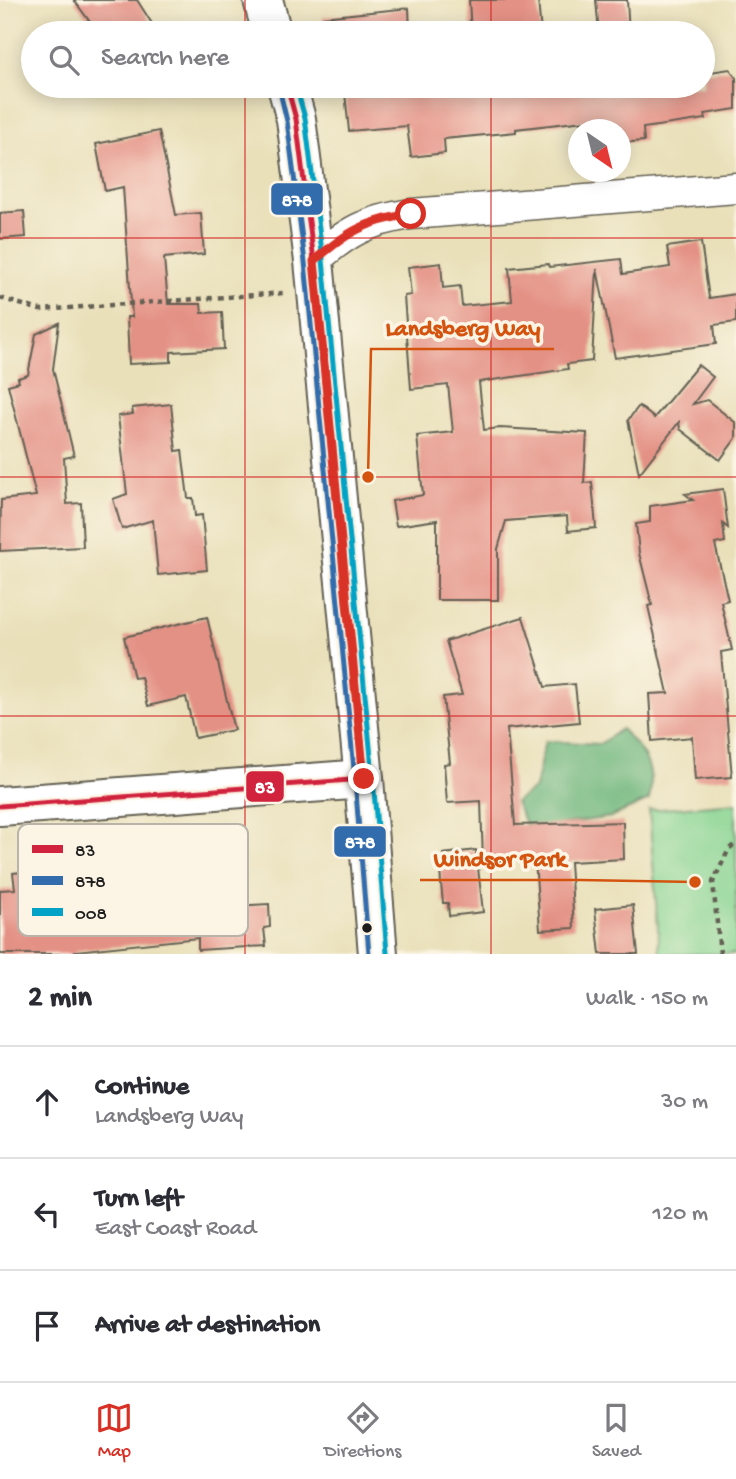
<!DOCTYPE html>
<meta charset="utf-8">
<style>
body{margin:0;font-family:"Gochi Hand",sans-serif;background:#f7f7f7;color:#2b2b33}
.compass{position:absolute;left:568px;top:119px;width:63px;height:63px;border-radius:50%;background:#fff;box-shadow:0 4px 18px #0003;rotate:145deg}
.stop{position:absolute;width:21px;height:21px;margin:-16px;border:5px solid #d93025;border-radius:50%;background:#fff}
.stop.end{background:#d93025;border-color:#fff;box-shadow:0 2px 7px #0008}
.list{margin:0;padding:0;list-style:none}
h2{display:flex;justify-content:space-between;align-items:center;height:91px;margin:0;padding:0 28px;font-size:30px}
h2 small{font-size:23px;font-weight:400;color:#7c7c81}
.list li{display:grid;grid-template-columns:46px 1fr auto;gap:21px;align-items:center;box-sizing:border-box;height:112px;padding:0 28px;border-top:2px solid #e1e1e2}
.list b{display:block;font-size:26px;white-space:nowrap}
.list p{margin:0;font-size:23px;white-space:nowrap;color:#7c7c81}
.list em{font-size:23px;font-style:normal;color:#7c7c81}
.icon{flex:none;width:38px;height:38px;fill:none;stroke:currentColor;stroke-width:2;stroke-linecap:round;stroke-linejoin:round}
.map{position:relative;flex:none;width:736px;height:954px;overflow:hidden}
.search{position:absolute;background:#fff;box-shadow:0 4px 18px #0003;left:21px;right:21px;top:21px;height:77px;display:flex;align-items:center;gap:18px;box-sizing:border-box;padding:0 24px;border-radius:38px;color:#7c7c81;font-size:26px}
.sheet{height:427px;background:#fff}
nav{display:flex;justify-content:space-around;align-items:center;box-sizing:border-box;height:98px;border-top:2px solid #e1e1e2;background:#fff;font-size:19px;color:#7c7c81}
nav a{display:grid;justify-items:center;gap:4px}
nav .on{color:#d93025}
.map>svg:first-child{display:block}
.green{fill:#87d492;stroke:#527857;stroke-width:2}
.forest{fill:#6db67c;stroke:#44694c;stroke-width:2}
.building{fill:#e49185}
.lines{fill:none;stroke-linecap:round;stroke-linejoin:round}
.minor-casing{stroke:#646153;stroke-width:33}
.tertiary-casing{stroke:#646153;stroke-width:42}
.primary-casing{stroke:#646153;stroke-width:42}
.path{stroke:#646153;stroke-width:4.5;stroke-dasharray:5 5;stroke-linecap:butt}
.minor{stroke:#fff;stroke-width:30}
.tertiary{stroke:#fff;stroke-width:38}
.primary{stroke:#fff;stroke-width:38}
.bus-1-casing{stroke:#fcf5e5;stroke-width:10}
.bus-2-casing{stroke:#fcf5e5;stroke-width:10}
.bus-3-casing{stroke:#fcf5e5;stroke-width:10}
.bus-1{stroke:#d1223e;stroke-width:5}
.bus-2{stroke:#326cac;stroke-width:5}
.bus-3{stroke:#01a2c5;stroke-width:5}
.route{stroke:#d93025;stroke-width:9}
.grid{fill:none;stroke:#d62828;stroke-width:2;stroke-opacity:0.55}
.bus-dot{fill:#1c1c1c;stroke:#fcf5e5;stroke-width:2.5}
.key{fill:#fcf5e5;stroke:#b9b4a9;stroke-width:2}
.key-label{font-size:19px;fill:#1c1c1c}
.leader{fill:none;stroke:#d4530e;stroke-width:2.5}
.callout-dot{fill:#d4530e;stroke:#fcf5e5;stroke-width:2.5}
.callout-label{font-size:24px;text-anchor:middle;font-weight:bold;fill:#d4530e;stroke:#fcf5e5;stroke-width:7;stroke-linejoin:round;paint-order:stroke}
.line-badge{stroke:#fcf5e5;stroke-width:2.5}
.badge-label{font-size:19px;text-anchor:middle;font-weight:bold;fill:#fff}
</style>
<div class="map">
<svg width="736" height="954" viewBox="0 0 736 954">
<rect width="100%" height="100%" fill="#fcf5e5"/>
<filter id="ink" filterUnits="userSpaceOnUse"><feTurbulence type="fractalNoise" baseFrequency=".0143" numOctaves="2"/><feDisplacementMap in="SourceGraphic" scale="14" xChannelSelector="R" yChannelSelector="G"/><feConvolveMatrix kernelMatrix="1 2 1 2 8 2 1 2 1" color-interpolation-filters="sRGB"/></filter>
<filter id="wash" filterUnits="userSpaceOnUse"><feTurbulence type="fractalNoise" baseFrequency=".00686" numOctaves="4" result="noise"/><feDisplacementMap in="SourceGraphic" scale="28" xChannelSelector="R" yChannelSelector="G"/><feGaussianBlur stdDeviation="1.57" result="paint"/><feColorMatrix in="noise" values="0 0 0 0 0 0 0 0 0 0 0 0 0 0 0 0 0 1.4 0 .05"/><feComposite in="paint" operator="in"/></filter>
<g filter="url(#wash)">
<rect width="100%" height="100%" fill="#e9e0ba"/>
<polygon class="green" points="736,803 736,954 660,954 649,810"/>
<path class="forest" d="M621 729C644 752 656 767 649 800L611 817 557 825H526L515 802 535 788 545 741 600 744Z"/>
<g id="blocks">
<g class="building">
<polygon points="74,0 137,0 158,33 98,33"/>
<polygon points="469,0 538,0 541,33 471,33"/>
<polygon points="596,0 627,0 629,33 599,33"/>
<polygon points="409,8 410,33 324,33 323,17"/>
<polygon points="730,69 736,78 736,109 705,114 706,119 643,128 644,141 620,143 620,130 611,130 610,120 576,122 516,129 516,132 444,139 445,153 411,157 407,126 349,131 345,93 376,91 376,95 459,86 703,86 703,73"/>
<polygon points="159,131 176,215 201,213 204,254 164,258 168,304 201,304 202,313 222,312 224,349 171,352 171,362 129,364 127,317 132,317 123,187 105,191 96,144"/>
<polygon points="24,211 26,237 0,239 0,213"/>
<polygon points="701,242 709,298 736,294 736,322 714,325 716,344 615,358 597,269 592,361 567,364 568,369 479,382 484,430 500,428 587,433 584,483 592,482 596,528 568,531 567,516 506,521 498,549 498,600 437,600 437,520 396,526 392,501 423,495 417,436 453,432 448,385 411,389 404,296 411,295 408,267 441,263 443,288 460,286 462,306 512,301 509,268 548,264 549,267 621,259 623,274 670,267 667,247"/>
<polygon points="59,323 53,369 74,456 64,458 67,504 81,503 83,547 0,551 1,500 36,496 8,385 19,382 18,378 28,375 36,334"/>
<polygon points="698,365 713,377 693,404 707,400 736,423 736,438 720,460 680,429 679,422 639,474 628,420 639,406 654,418"/>
<polygon points="171,404 176,451 182,450 188,498 193,498 195,516 202,515 207,570 158,575 153,520 122,529 113,499 127,494 118,416 133,414 132,408"/>
<polygon points="723,489 728,528 723,524 725,542 715,544 728,600 721,602 732,650 721,652 732,777 695,780 692,737 652,741 649,694 668,693 648,606 652,605 639,553 636,524 650,522 650,506 693,500 685,494"/>
<polygon points="207,617 234,730 195,738 186,697 148,706 141,677 134,678 124,637"/>
<polygon points="523,617 545,687 575,684 579,722 507,729 515,825 623,822 624,859 570,862 574,928 540,930 535,860 483,862 481,801 447,803 444,764 450,763 443,697 462,695 446,641"/>
<polygon points="476,850 483,912 449,916 448,903 443,903 441,884 440,869 444,869 443,854"/>
<polygon points="75,867 75,876 139,870 142,896 183,892 183,895 234,892 235,906 269,904 270,927 264,928 266,946 198,950 198,938 75,951 76,954 0,954 0,890 15,889 13,873"/>
<polygon points="633,905 638,954 600,954 595,909"/>
</g>
</g>
</g>
<g filter="url(#ink)">
<use href="#blocks" fill-opacity="0" stroke="#646153" stroke-width="2"/>
<g class="lines">
<defs>
<path id="minor" d="M314 261C348 231 366 221 411 214L736 188"/>
<polyline id="tertiary" points="0,806 364,779"/>
<g id="primary">
<polyline points="263,0 272,33"/>
<polyline points="287,86 296,119 314,261 364,779 378,954"/>
</g>
</defs>
<use href="#minor" class="minor-casing"/>
<use href="#tertiary" class="tertiary-casing"/>
<use href="#primary" class="primary-casing"/>
<g class="path">
<polyline points="0,298 40,310 284,293"/>
<polyline points="720,954 713,882 729,849 736,843"/>
</g>
<use href="#minor" class="minor"/>
<use href="#tertiary" class="tertiary"/>
<use href="#primary" class="primary"/>
<defs>
<polyline id="bus-1" points="0,806 364,779 314,261 296,119 287,86"/>
<polyline id="bus-2" points="279,88 287,121 305,262 355,780 369,954"/>
<polyline id="bus-3" points="296,86 305,118 323,260 373,778 387,953"/>
</defs>
<use href="#bus-1" class="bus-1-casing"/>
<use href="#bus-2" class="bus-2-casing"/>
<use href="#bus-3" class="bus-3-casing"/>
<use href="#bus-1" class="bus-1"/>
<use href="#bus-2" class="bus-2"/>
<use href="#bus-3" class="bus-3"/>
</g>
</g>
<g class="lines" filter="url(#ink)">
<path class="route" d="M364 779 314 261C348 231 366 221 411 214"/>
</g>
<path class="grid" d="M245 0V33M491 0V33M245 86V954M491 86V954M0 238H736M0 477H736M0 716H736"/>
<circle class="bus-dot" cx="367" cy="928" r="6"/>
<rect x="18" y="824" width="230" height="112" rx="10" class="key"/>
<rect x="32" y="845" width="31" height="8" fill="#d1223e"/>
<rect x="32" y="876" width="31" height="9" fill="#326cac"/>
<rect x="32" y="908" width="31" height="8" fill="#01a2c5"/>
<g class="key-label">
<text x="75" y="856">83</text>
<text x="75" y="887">878</text>
<text x="75" y="919">008</text>
</g>
<path class="leader" d="M368 477L371 349H554M695 882L580 880H420"/>
<g class="callout-dot">
<circle cx="368" cy="477" r="7"/>
<circle cx="695" cy="882" r="7"/>
</g>
<g class="callout-label">
<text x="463" y="335">Landsberg Way</text>
<text x="500" y="866">Windsor Park</text>
</g>
<g class="line-badge">
<rect x="270" y="182" width="54" height="34" rx="7" fill="#326cac"/>
<rect x="245" y="770" width="40" height="33" rx="7" fill="#d1223e"/>
<rect x="333" y="825" width="54" height="33" rx="7" fill="#326cac"/>
</g>
<g class="badge-label">
<text x="297" y="206">878</text>
<text x="265" y="793">83</text>
<text x="360" y="848">878</text>
</g>
</svg>
<svg class="compass" viewBox="-18 -18 36 36"><path d="M0-13l5 13h-10z" fill="#e53935"/><path d="M0 13l5-13h-10z" fill="#7c7c81"/></svg>
<div class="stop" style="left:411px;top:214px"></div>
<div class="stop end" style="left:364px;top:779px"></div>
<div class="search"><svg class="icon" aria-label="search" viewBox="0 0 24 24"><circle cx="10" cy="10" r="6"/><path d="M15 15l6 6"/></svg>Search here</div>
</div>
<section class="sheet">
<h2>2 min<small>Walk · 150 m</small></h2>
<ul class="list">
<li><svg class="icon" aria-label="ahead" viewBox="0 0 24 24"><path d="M12 20V5M6 11l6-6 6 6"/></svg><div><b>Continue</b><p>Landsberg Way</p></div><em>30 m</em></li>
<li><svg class="icon" aria-label="left" viewBox="0 0 24 24"><path d="M17 20v-9H6M10 6l-5 5 5 5"/></svg><div><b>Turn left</b><p>East Coast Road</p></div><em>120 m</em></li>
<li><svg class="icon" aria-label="arrive" viewBox="0 0 24 24"><path d="M6 21V4h12l-3 4 3 4H6"/></svg><div><b>Arrive at destination</b></div></li>
</ul>
</section>
<nav>
<a class="on"><svg class="icon" aria-label="map" viewBox="0 0 24 24"><path d="M3 6l6-2 6 2 6-2v14l-6 2-6-2-6 2zM9 4v14M15 6v14"/></svg>Map</a>
<a><svg class="icon" aria-label="directions" viewBox="0 0 24 24"><path d="M12 3l9 9-9 9-9-9zM9 14v-3h6M13 9l2 2-2 2"/></svg>Directions</a>
<a><svg class="icon" aria-label="saved" viewBox="0 0 24 24"><path d="M7 4h10v16l-5-4-5 4z"/></svg>Saved</a>
</nav>
